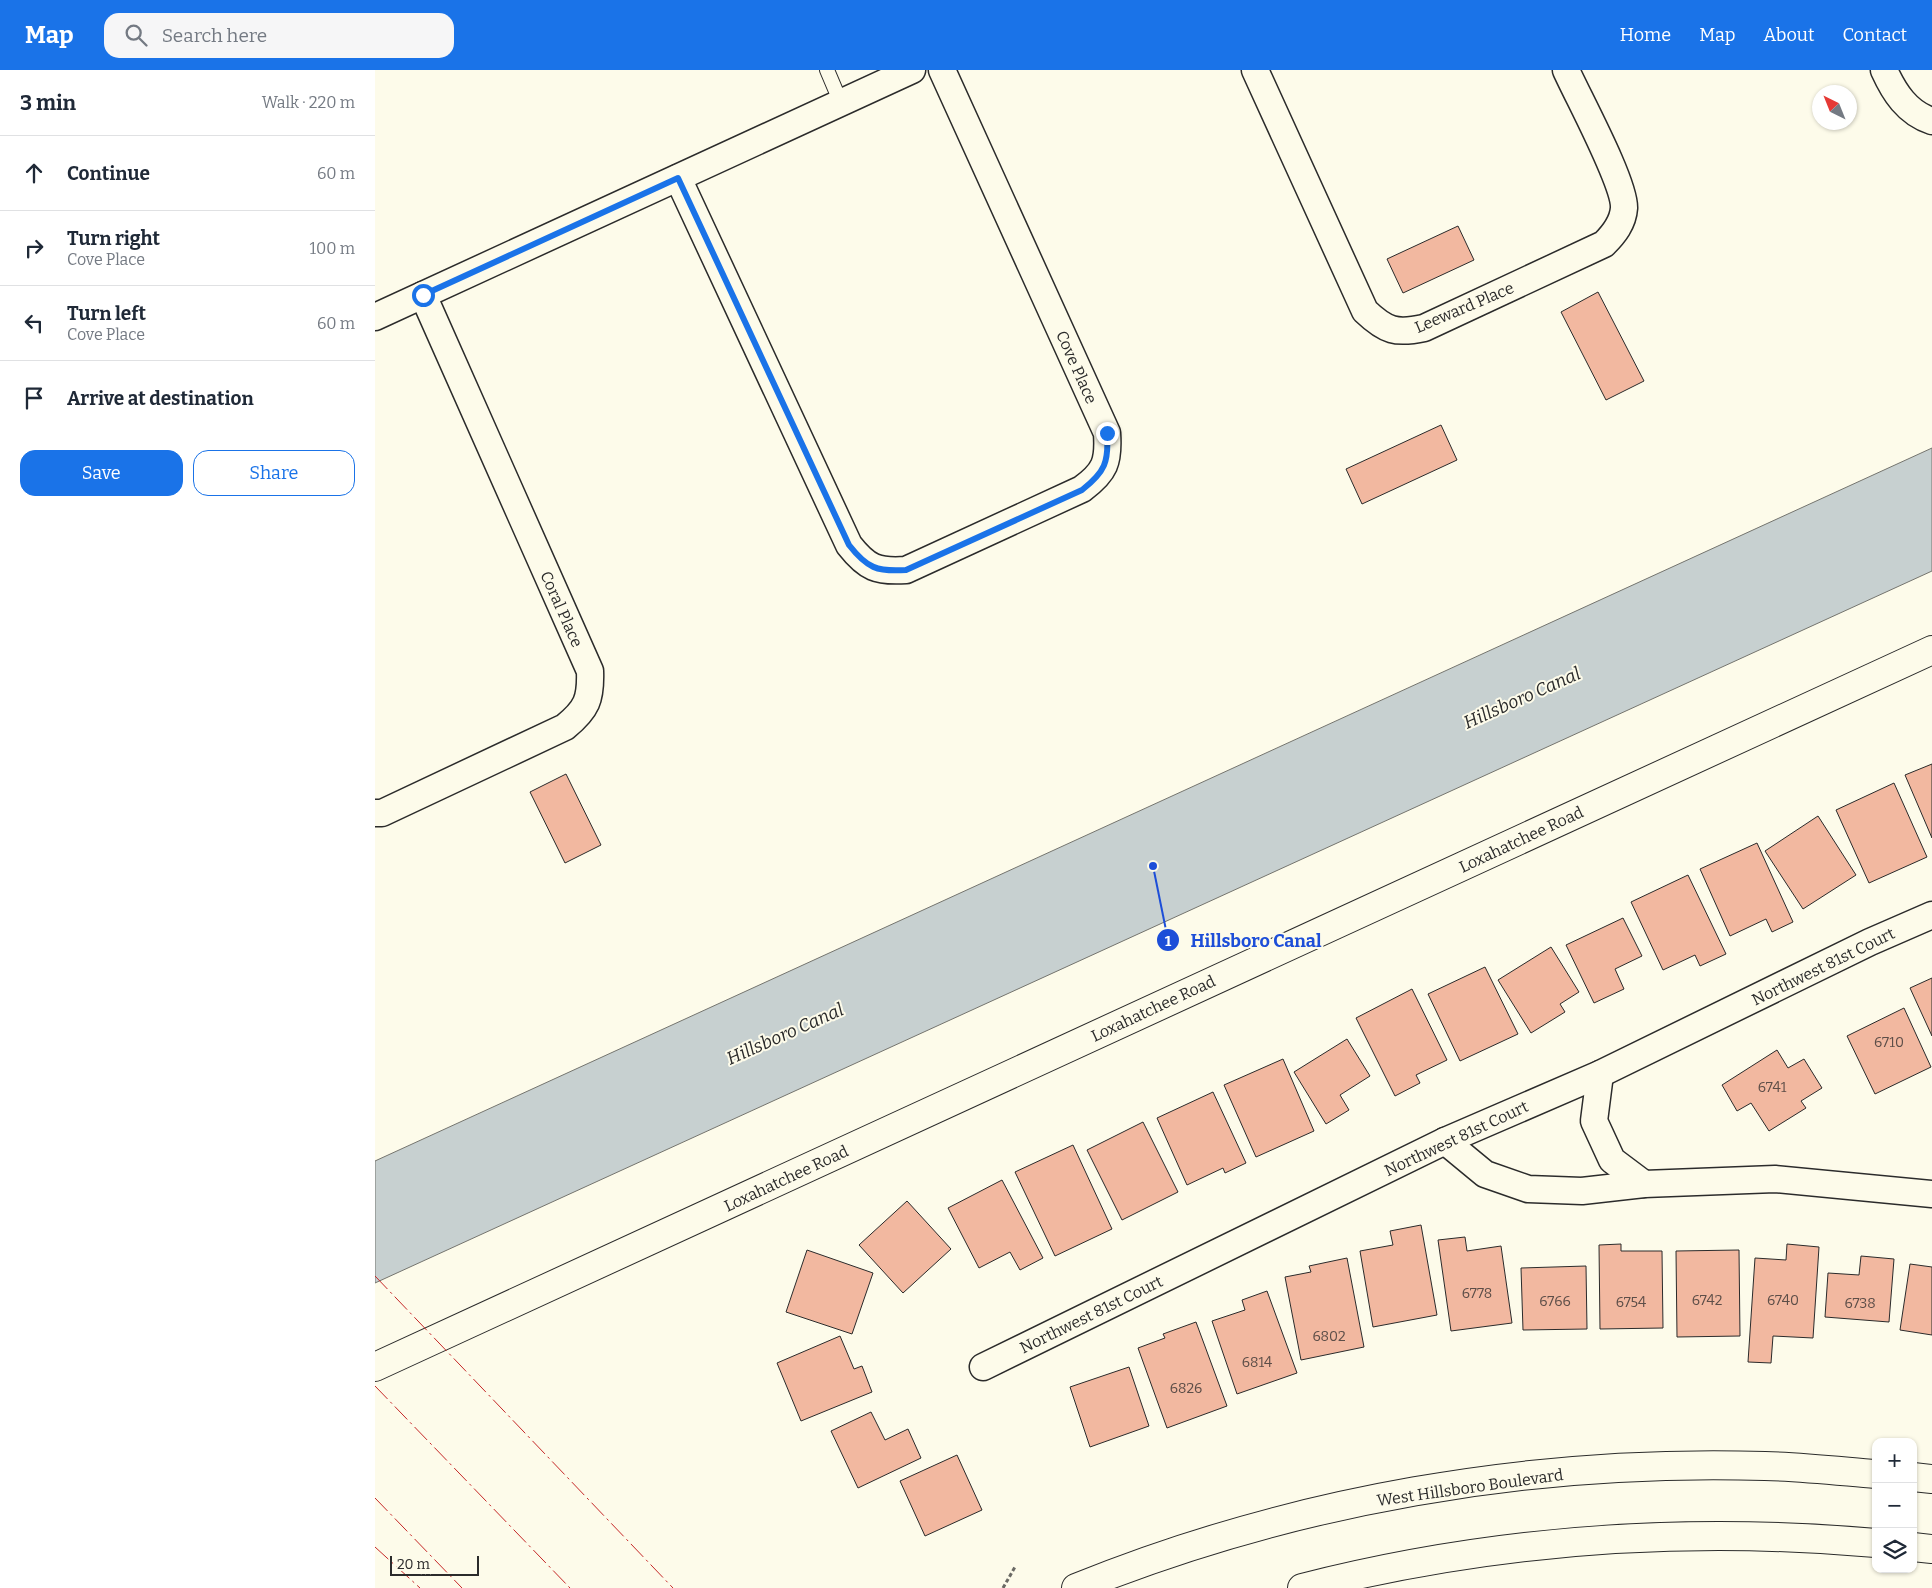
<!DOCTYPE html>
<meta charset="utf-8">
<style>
body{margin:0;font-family:Bitter,serif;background:#f6f6f7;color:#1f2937}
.controls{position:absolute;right:15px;bottom:15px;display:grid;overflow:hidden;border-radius:10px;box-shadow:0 1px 4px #0004}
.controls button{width:45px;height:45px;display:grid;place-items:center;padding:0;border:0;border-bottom:1px solid #e0e1e3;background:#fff;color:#1f2937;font:25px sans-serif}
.compass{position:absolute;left:1437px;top:15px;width:45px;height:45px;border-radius:50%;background:#fff;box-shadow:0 1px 4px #0004;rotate:317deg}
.scale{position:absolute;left:15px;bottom:12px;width:89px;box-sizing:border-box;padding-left:5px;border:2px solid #2b2b2b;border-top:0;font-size:14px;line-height:18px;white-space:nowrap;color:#2b2b2b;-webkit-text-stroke:4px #fdfbea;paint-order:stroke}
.stop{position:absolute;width:15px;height:15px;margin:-11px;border:4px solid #1a73e8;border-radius:50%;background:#fff}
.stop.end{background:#1a73e8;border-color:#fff;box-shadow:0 1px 5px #0008}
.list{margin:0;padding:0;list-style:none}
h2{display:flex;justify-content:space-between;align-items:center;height:65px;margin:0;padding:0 20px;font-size:21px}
h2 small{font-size:16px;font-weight:400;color:#747a83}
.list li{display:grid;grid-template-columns:32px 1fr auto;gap:15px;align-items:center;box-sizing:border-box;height:75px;padding:0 20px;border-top:1px solid #e0e1e3}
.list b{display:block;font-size:19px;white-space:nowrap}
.list p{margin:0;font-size:16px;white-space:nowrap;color:#747a83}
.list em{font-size:16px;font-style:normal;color:#747a83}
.actions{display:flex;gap:10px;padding:15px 20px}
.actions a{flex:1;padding:11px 0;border:1px solid #1a73e8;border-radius:15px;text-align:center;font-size:18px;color:#1a73e8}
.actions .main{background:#1a73e8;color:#fff}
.icon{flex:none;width:28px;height:28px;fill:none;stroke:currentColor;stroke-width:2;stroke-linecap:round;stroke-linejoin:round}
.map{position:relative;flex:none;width:1557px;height:1518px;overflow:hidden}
header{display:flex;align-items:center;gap:30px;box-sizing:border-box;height:70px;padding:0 25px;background:#1a73e8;color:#fff}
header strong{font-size:24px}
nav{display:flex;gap:28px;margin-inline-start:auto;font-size:18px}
.search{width:350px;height:45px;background:#f6f6f7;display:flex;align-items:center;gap:12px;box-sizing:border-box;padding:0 18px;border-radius:15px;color:#747a83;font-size:19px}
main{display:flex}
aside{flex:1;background:#fff}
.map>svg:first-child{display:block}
.water{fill:#c7d0d0;stroke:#74746e}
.building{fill:#f2b8a0;stroke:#2b2b2b}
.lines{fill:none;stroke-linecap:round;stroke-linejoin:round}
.lane-casing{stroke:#2b2b2b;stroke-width:16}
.street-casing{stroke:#2b2b2b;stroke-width:29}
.secondary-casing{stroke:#2b2b2b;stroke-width:30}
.path{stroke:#6a6964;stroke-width:3;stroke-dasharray:4 2.5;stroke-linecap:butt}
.lane{stroke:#fdfbea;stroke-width:14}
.street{stroke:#fdfbea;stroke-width:26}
.secondary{stroke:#fdfbea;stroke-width:28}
.power{stroke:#c62828;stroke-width:1;stroke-dasharray:18 4 2.5 4;stroke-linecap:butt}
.route{stroke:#1a73e8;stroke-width:6}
.labels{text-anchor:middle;stroke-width:4;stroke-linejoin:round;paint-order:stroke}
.number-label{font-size:14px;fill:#5d4e48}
.street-label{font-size:16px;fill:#2b2b2b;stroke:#fdfbea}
.water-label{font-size:18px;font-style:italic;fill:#2b2b2b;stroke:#fdfbea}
.leader{fill:none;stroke:#1d4ed8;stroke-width:2}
.callout-dot{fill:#1d4ed8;stroke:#fdfbea;stroke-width:2}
.mark-label{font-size:15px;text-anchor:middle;font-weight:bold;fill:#fff}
.callout-label{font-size:18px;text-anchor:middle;font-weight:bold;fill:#1d4ed8;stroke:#fdfbea;stroke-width:4;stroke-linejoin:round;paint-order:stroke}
</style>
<header>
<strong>Map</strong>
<div class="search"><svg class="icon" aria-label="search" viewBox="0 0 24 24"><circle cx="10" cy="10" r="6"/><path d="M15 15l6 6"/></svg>Search here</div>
<nav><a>Home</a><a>Map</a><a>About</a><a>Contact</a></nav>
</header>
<main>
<aside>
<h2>3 min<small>Walk · 220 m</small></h2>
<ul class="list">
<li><svg class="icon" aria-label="ahead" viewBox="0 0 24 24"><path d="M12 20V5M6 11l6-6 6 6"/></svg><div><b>Continue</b></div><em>60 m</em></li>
<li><svg class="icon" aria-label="right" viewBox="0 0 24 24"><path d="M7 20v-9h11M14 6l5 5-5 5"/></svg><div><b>Turn right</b><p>Cove Place</p></div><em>100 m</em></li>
<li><svg class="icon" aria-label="left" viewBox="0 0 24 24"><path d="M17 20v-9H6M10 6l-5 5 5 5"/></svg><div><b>Turn left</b><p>Cove Place</p></div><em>60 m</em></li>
<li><svg class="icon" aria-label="arrive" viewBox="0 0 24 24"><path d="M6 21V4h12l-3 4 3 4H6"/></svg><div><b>Arrive at destination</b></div></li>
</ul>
<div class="actions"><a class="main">Save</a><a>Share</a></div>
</aside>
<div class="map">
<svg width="1557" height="1518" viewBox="0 0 1557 1518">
<rect width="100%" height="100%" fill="#fdfbea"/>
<polygon class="water" points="1557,378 1557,501 0,1213 0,1091"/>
<g class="building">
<polygon points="1083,156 1099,190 1028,223 1012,189"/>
<polygon points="1223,222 1269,311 1231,330 1186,242"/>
<polygon points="1066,355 1082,390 987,434 971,399"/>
<polygon points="1557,694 1557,768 1530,705"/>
<polygon points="191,704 226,775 190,793 155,722"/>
<polygon points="1519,713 1552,787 1494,813 1461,740"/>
<polygon points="1443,746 1481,805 1428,839 1390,781"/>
<polygon points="1382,773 1418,852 1397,862 1391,849 1355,866 1325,799"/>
<polygon points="1313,805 1351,884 1325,896 1320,885 1288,900 1256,832"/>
<polygon points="1248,848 1267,886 1240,899 1249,919 1219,933 1191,875"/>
<polygon points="1176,877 1204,922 1185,934 1190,942 1156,963 1123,910"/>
<polygon points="1110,897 1143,964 1085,991 1053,924"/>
<polygon points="1557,908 1557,966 1535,918"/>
<polygon points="1037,919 1072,990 1041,1005 1045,1013 1020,1026 981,948"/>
<polygon points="1529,938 1556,997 1500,1024 1472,966"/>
<polygon points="972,969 995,1006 965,1025 974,1040 951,1054 919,1002"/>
<polygon points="1402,980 1413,998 1429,989 1447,1018 1426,1031 1431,1038 1394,1061 1376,1033 1362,1041 1347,1015"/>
<polygon points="908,989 939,1061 881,1087 849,1015"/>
<polygon points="838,1022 871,1093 850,1103 848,1098 812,1115 782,1048"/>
<polygon points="768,1052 803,1122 747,1150 712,1080"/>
<polygon points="698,1075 737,1159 680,1186 640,1102"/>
<polygon points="627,1110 668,1188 645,1200 635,1182 604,1198 573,1138"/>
<polygon points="532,1131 576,1179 528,1223 484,1175"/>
<polygon points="1046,1155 1062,1245 998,1257 985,1181 1018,1175 1015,1161"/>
<polygon points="1090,1167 1092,1181 1126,1176 1137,1253 1076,1261 1063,1170"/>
<polygon points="1246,1174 1246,1181 1287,1181 1288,1258 1225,1259 1224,1175"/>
<polygon points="1412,1174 1444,1177 1438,1268 1398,1266 1396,1293 1373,1292 1380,1188 1411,1190"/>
<polygon points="432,1180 498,1203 477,1264 411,1242"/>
<polygon points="1364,1180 1365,1266 1302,1267 1301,1181"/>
<polygon points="1486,1186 1519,1189 1514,1252 1450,1247 1453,1203 1484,1205"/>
<polygon points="972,1188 989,1277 926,1290 910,1207 936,1202 934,1196"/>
<polygon points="1535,1194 1557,1197 1557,1265 1525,1260"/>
<polygon points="1211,1196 1212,1259 1148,1260 1146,1198"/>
<polygon points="892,1221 922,1303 862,1324 837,1251 870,1240 867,1230"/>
<polygon points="821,1252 852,1336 792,1358 763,1278 790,1268 788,1264"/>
<polygon points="465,1266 479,1299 487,1296 497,1322 426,1351 402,1293"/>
<polygon points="754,1297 774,1356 715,1377 695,1317"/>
<polygon points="496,1342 510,1370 533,1359 546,1388 483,1418 456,1361"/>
<polygon points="582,1385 607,1440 550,1466 525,1411"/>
</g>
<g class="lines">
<defs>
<polyline id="lane" points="452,0 466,33"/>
<g id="street">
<path d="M880 0 990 241C1011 261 1021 264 1049 258L1229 174C1239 164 1248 153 1249 138 1250 113 1203 27 1191 0"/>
<path d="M1509 0C1519 22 1532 43 1557 51"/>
<path d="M303 108 474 475C492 498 502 502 531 500L707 419C730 402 734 392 732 363L567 0"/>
<polyline points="0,247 537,0"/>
<path d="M0 743H7L190 657C212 639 216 629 215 601L48 225"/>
<polyline points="1225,1004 1219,1051 1237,1090 1269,1114"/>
<polyline points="1070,1071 1110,1104 1153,1119 1207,1121 1269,1114 1400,1109 1557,1124"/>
<polyline points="608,1297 1070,1071 1225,1004 1495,872 1557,845"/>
</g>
<g id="secondary">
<polyline points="0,1297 1557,580"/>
<polyline points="1538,1407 1557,1409"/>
<polyline points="1538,1477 1557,1479"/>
<path d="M701 1518C918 1430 1157 1389 1390 1396 1427 1397 1464 1401 1501 1404"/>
<path d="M927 1518C1115 1470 1307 1456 1501 1473"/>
</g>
</defs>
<use href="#lane" class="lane-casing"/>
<use href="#street" class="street-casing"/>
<use href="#secondary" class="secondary-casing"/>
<polyline class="path" points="628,1518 640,1497"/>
<use href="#lane" class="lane"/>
<use href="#street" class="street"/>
<use href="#secondary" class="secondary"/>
<g class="power">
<polyline points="0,1206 298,1518"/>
<polyline points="0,1316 195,1518"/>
<polyline points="0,1428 87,1518"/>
<polyline points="0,1477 45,1518"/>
</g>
</g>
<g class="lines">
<path class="route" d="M48 225 303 108 474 475C492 498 502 502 531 500L707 420C730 402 734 392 732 363"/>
</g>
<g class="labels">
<g class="number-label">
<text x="1514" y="977">6710</text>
<text x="1397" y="1022">6741</text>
<text x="1102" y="1228">6778</text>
<text x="1332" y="1235">6742</text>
<text x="1408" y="1235">6740</text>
<text x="1180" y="1236">6766</text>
<text x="1256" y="1237">6754</text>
<text x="1485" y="1238">6738</text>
<text x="954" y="1271">6802</text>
<text x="882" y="1297">6814</text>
<text x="811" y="1323">6826</text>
</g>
<g class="street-label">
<text transform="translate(1089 237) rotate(-23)" y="6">Leeward Place</text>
<text transform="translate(702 297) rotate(66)" y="6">Cove Place</text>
<text transform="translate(187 539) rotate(66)" y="6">Coral Place</text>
<text transform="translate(1146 769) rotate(-25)" y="6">Loxahatchee Road</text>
<text transform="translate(1448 896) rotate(-26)" y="6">Northwest 81st Court</text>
<text transform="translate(778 938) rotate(-25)" y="6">Loxahatchee Road</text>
<text transform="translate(1081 1068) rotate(-25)" y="6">Northwest 81st Court</text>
<text transform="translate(411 1108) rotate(-25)" y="6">Loxahatchee Road</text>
<text transform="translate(716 1244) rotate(-26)" y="6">Northwest 81st Court</text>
<text transform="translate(1095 1417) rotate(-8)" y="6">West Hillsboro Boulevard</text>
</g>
<g class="water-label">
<text transform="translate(1147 628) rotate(-24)" y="6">Hillsboro Canal</text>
<text transform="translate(410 964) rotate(-24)" y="6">Hillsboro Canal</text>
</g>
</g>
<path class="leader" d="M778 796L793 870"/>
<g class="callout-dot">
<circle cx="778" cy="796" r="5"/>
<circle cx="793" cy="870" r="12"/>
</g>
<g class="mark-label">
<text x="793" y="876">1</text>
</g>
<g class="callout-label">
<text x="881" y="877">Hillsboro Canal</text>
</g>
</svg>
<div class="controls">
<button>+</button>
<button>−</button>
<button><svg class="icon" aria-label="layers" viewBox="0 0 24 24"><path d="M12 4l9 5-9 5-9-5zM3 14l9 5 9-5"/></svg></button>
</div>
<svg class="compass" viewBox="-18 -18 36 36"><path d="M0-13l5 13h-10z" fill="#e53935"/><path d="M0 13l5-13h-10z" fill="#747a83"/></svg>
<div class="scale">20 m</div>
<div class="stop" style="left:48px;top:225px"></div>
<div class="stop end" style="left:732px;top:363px"></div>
</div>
</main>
